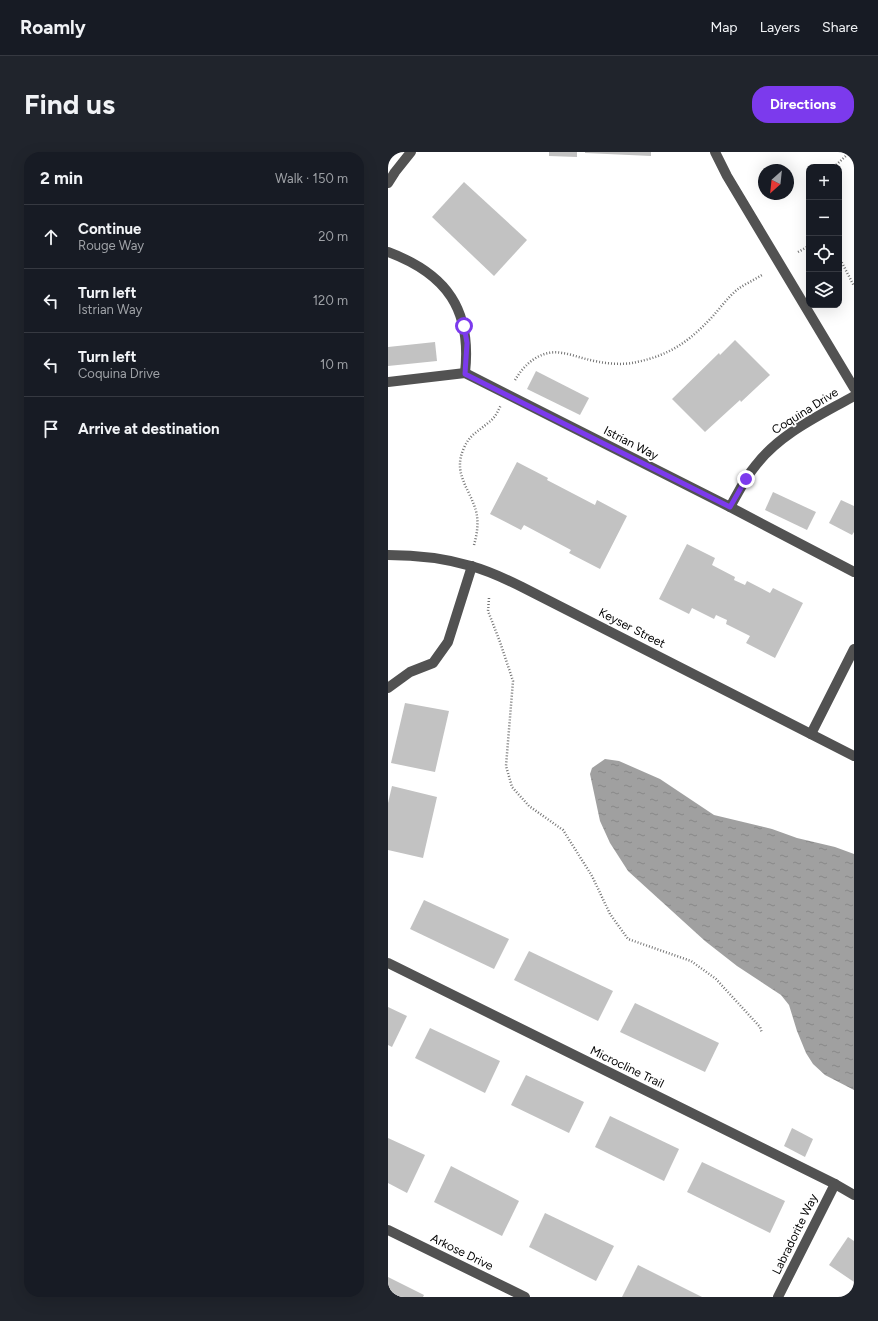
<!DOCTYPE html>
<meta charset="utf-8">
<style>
body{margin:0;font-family:Figtree,sans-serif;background:#20242c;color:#f1f3f6}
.controls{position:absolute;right:12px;top:12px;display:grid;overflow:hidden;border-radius:8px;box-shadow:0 4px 16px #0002}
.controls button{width:36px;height:36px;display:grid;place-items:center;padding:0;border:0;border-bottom:1px solid #363941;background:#171b24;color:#f1f3f6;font:20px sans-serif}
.compass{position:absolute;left:370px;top:12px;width:36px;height:36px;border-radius:50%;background:#171b24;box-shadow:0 4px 16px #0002;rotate:207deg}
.stop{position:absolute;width:12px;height:12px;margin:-9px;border:3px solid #7c3aed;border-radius:50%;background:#fff}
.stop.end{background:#7c3aed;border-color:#fff;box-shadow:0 1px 4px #0008}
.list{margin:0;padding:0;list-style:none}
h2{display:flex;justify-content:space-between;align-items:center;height:52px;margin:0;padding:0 16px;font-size:17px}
h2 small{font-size:13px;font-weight:400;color:#9ea1a6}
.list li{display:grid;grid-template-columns:26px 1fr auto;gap:12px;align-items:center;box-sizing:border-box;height:64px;padding:0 16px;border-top:1px solid #363941}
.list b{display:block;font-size:15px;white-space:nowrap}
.list p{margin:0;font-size:13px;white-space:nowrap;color:#9ea1a6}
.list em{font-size:13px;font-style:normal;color:#9ea1a6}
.icon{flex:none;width:22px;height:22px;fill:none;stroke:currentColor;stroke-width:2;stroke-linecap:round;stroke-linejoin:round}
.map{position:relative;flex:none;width:466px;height:1145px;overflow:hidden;border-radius:16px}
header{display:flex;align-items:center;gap:24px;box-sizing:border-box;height:56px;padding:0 20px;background:#171b24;border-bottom:1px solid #363941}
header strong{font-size:19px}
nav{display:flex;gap:22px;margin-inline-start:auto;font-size:14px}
.intro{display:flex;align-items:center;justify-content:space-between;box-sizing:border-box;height:96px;padding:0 24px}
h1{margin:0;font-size:28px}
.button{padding:10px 18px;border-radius:16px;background:#7c3aed;color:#fff;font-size:14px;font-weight:700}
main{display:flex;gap:24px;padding:0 24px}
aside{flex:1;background:#171b24;border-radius:16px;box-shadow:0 4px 16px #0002}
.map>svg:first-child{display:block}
.water{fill:url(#water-ripples)}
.building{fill:#c2c2c2}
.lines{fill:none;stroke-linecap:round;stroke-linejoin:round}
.path{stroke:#747474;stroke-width:2.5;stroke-dasharray:1 2;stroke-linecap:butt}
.minor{stroke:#525252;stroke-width:10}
.route{stroke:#7c3aed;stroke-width:5}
.labels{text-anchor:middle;stroke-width:3.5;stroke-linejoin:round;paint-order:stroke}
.street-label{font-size:12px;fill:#000;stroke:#fff}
</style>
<header>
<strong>Roamly</strong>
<nav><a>Map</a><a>Layers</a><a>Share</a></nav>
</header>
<div class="intro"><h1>Find us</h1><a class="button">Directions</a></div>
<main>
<aside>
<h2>2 min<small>Walk · 150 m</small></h2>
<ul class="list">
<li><svg class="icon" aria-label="ahead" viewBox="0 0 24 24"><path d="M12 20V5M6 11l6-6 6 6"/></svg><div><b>Continue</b><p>Rouge Way</p></div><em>20 m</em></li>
<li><svg class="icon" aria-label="left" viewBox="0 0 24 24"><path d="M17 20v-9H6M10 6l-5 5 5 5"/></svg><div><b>Turn left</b><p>Istrian Way</p></div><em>120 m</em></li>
<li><svg class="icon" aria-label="left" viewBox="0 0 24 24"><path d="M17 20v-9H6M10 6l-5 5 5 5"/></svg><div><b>Turn left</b><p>Coquina Drive</p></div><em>10 m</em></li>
<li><svg class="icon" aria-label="arrive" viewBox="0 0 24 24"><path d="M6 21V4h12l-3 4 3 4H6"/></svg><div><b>Arrive at destination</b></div></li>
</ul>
</aside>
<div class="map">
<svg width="466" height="1145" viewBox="0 0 466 1145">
<defs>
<pattern id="water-ripples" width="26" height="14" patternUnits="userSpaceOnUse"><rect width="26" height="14" fill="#a0a0a0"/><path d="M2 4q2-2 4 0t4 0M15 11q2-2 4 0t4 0" fill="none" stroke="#888"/></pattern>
</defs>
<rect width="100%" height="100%" fill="#fff"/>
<polygon class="water" points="217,607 231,609 272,627 326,663 384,677 409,686 447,695 466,702 466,938 437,923 425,912 418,901 409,879 401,853 393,843 349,814 317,789 240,719 222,691 212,669 202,622 204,616"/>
<g class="building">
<polygon points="161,0 189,0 189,5 161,4"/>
<polygon points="197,0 263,0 263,4 197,1"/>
<polygon points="76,30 139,88 106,124 44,65"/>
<polygon points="347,188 382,223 353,250 352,248 317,280 284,247 331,201 332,203"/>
<polygon points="47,190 49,209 0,214 0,195"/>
<polygon points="148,219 201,246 192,263 139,237"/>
<polygon points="129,310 160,326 159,328 207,353 209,348 239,364 212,417 181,401 183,398 136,373 133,378 102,362"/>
<polygon points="385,340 428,360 419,378 377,358"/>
<polygon points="453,348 466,354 466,380 464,383 441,371"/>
<polygon points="299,392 327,406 324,413 347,425 346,428 357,433 359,429 382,441 385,436 415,451 387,506 358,491 362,484 338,472 339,468 328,463 326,467 304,456 301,462 271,447"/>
<polygon points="17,551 61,559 47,620 3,611"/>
<polygon points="4,634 49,645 35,706 0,698 0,651"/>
<polygon points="36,748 121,787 106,817 22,777"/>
<polygon points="141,799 225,839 210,869 126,828"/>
<polygon points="247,851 331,891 317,920 232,880"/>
<polygon points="0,855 19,864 4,895 0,893"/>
<polygon points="42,876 112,909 97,941 27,906"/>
<polygon points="138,923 196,950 181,981 123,953"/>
<polygon points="222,964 291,997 276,1029 207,995"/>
<polygon points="404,976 425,987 417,1005 396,994"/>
<polygon points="0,986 37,1003 19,1041 0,1031"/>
<polygon points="314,1010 397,1049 382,1081 299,1040"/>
<polygon points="63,1014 131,1049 114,1084 46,1050"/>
<polygon points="157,1061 226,1094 208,1129 141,1095"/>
<polygon points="460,1085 466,1089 466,1130 441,1113"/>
<polygon points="250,1113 314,1145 234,1145"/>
<polygon points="0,1125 36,1143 35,1145 0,1145"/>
</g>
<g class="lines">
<g class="path">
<polyline points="446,15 462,0"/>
<polyline points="410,100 421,94"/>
<polyline points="451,105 466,134"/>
<path d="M127 228C137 211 154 197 174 201 182 202 190 205 198 207 213 211 233 214 249 210 282 203 302 189 325 164 333 155 341 144 350 137 357 132 366 128 374 123"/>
<path d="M86 393C89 382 91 371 88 359 82 337 64 321 76 296 81 283 91 279 101 270 107 266 110 259 113 253"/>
<polyline points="101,446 100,459 112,490 125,529 118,614 124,635 141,654 175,678 204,724 222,762 240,787 303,809 328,827 372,875 374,881"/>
</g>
<g class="minor">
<polyline points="327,0 339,24 466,236"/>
<polyline points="0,31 7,20 23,0"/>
<path d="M0 100C59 122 84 158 77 221"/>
<polyline points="0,230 77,221 342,355 466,420"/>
<path d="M342 355C350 341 357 326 368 313 393 281 431 264 466 244"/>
<path d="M0 403C28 403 56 406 83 414 101 419 118 427 134 435L466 604"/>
<polyline points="0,536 22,520 45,511 60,490 84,414"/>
<polyline points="423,582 466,497"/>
<polyline points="0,811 447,1032 466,1043"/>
<polyline points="0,1078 137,1145"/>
<polyline points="390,1145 447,1032"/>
</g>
</g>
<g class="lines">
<polyline class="route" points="76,174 79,191 77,222 342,355 358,327"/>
</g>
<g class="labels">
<g class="street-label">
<text transform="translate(417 259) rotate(-32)" y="4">Coquina Drive</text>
<text transform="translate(243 291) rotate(27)" y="4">Istrian Way</text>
<text transform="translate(244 476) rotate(27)" y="4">Keyser Street</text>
<text transform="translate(239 915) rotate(26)" y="4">Microcline Trail</text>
<text transform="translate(407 1082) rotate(-64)" y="4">Labradorite Way</text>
<text transform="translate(74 1100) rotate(26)" y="4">Arkose Drive</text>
</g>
</g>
</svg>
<div class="controls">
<button>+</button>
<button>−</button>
<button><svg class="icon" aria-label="locate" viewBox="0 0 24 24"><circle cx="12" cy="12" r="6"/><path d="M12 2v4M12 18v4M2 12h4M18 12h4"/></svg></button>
<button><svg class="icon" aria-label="layers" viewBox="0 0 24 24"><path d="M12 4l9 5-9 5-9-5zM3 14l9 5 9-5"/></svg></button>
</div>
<svg class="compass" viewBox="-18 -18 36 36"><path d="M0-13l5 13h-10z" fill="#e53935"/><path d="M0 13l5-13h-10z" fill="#9ea1a6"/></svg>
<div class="stop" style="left:76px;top:174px"></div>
<div class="stop end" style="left:358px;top:327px"></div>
</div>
</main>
